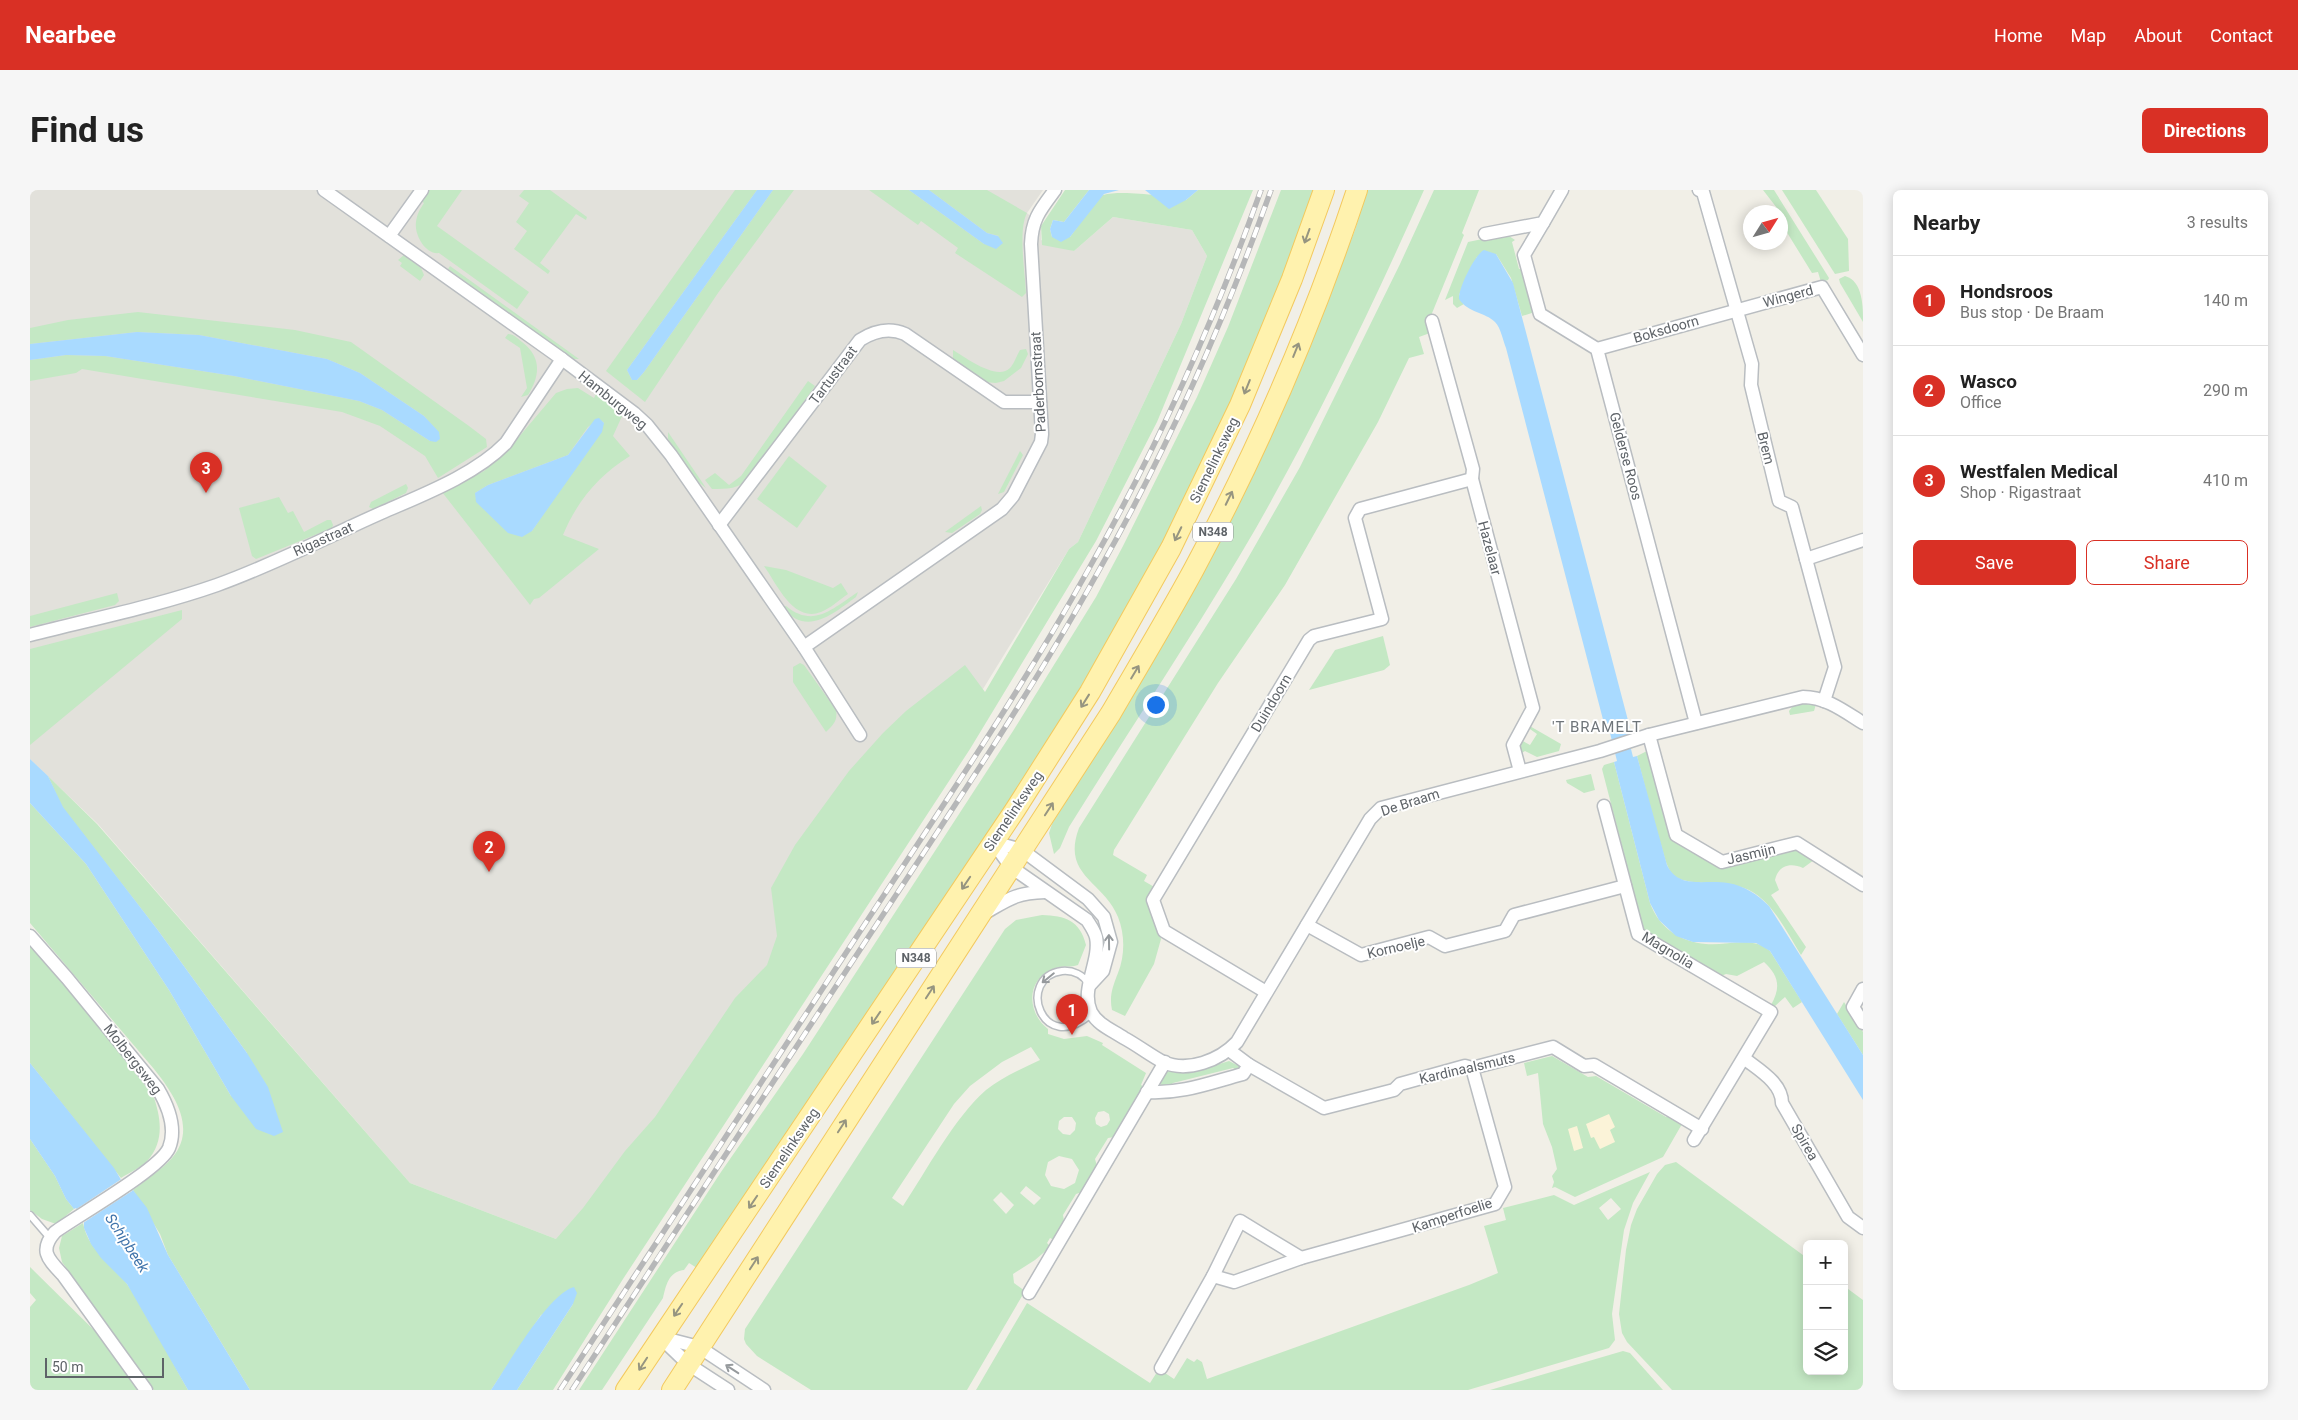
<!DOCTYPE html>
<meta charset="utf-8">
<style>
body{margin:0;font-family:Roboto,sans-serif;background:#f6f6f6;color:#222}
.controls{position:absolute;right:15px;bottom:15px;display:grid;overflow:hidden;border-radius:8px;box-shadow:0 2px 12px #0003}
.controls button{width:45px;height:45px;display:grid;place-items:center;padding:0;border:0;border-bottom:1px solid #e0e0e0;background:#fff;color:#222;font:25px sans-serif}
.compass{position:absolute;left:1713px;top:15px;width:45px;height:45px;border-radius:50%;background:#fff;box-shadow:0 2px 12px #0003;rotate:53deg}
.scale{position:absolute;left:15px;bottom:12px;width:119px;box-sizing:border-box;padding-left:5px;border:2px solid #5e6368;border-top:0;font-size:14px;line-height:18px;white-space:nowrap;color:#5e6368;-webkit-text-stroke:4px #fff;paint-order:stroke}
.you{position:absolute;left:1125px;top:514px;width:18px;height:18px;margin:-12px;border:4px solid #fff;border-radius:50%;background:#1a73e8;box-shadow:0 0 0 8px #1a73e833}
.badge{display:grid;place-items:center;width:32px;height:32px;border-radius:50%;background:#d93025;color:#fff;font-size:16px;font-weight:700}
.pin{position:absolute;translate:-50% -41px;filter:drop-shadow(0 1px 2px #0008)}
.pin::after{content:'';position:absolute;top:26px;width:18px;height:15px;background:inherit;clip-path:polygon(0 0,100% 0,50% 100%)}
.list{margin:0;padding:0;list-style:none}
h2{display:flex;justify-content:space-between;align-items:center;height:65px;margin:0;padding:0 20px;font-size:21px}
h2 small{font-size:16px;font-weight:400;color:#767676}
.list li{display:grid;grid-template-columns:32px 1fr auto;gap:15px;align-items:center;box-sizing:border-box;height:90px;padding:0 20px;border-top:1px solid #e0e0e0}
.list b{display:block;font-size:19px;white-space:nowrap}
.list p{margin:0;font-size:16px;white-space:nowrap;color:#767676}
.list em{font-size:16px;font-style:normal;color:#767676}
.actions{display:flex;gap:10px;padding:15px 20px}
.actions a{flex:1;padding:11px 0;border:1px solid #d93025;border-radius:8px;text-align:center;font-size:18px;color:#d93025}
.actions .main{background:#d93025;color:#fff}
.icon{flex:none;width:28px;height:28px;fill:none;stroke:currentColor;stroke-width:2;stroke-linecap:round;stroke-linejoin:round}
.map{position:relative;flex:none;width:1833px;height:1200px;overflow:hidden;border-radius:8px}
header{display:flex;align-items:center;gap:30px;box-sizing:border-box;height:70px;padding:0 25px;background:#d93025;color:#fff}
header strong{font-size:24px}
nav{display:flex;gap:28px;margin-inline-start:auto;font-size:18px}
.intro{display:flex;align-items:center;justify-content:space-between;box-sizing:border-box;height:120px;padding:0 30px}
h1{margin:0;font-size:35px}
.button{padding:12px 22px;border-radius:8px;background:#d93025;color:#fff;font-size:18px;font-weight:700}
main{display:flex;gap:30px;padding:0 30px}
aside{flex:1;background:#fff;border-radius:8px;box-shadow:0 2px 12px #0003}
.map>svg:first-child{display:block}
.industrial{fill:#e2e1db}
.green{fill:#c4e8c4;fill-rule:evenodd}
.sand{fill:#fbf3d8}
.water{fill:#a9daff}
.pier{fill:#f1efe7}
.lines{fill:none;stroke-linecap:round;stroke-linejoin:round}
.service-casing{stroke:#b9bdc1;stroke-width:9}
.minor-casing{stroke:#b9bdc1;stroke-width:15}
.primary-casing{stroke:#f3c95e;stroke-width:22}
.service{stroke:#fff;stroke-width:6}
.minor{stroke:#fff;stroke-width:12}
.primary{stroke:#fff2ae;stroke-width:20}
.rail-casing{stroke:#b6b7b8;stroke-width:5.5}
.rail{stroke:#fff;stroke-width:4;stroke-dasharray:11;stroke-linecap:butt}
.oneway{stroke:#969580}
.oneway2{stroke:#969a9d}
.labels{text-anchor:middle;stroke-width:4;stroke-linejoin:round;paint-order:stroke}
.shield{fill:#fff;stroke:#8e9295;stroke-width:1}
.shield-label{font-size:12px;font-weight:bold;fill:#5e6368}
.street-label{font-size:14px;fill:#5e6368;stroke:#fff}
.neighbourhood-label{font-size:15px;letter-spacing:1px;fill:#6f757a;stroke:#fff}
.water-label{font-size:15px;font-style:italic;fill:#4074ab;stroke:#fff}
</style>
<header>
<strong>Nearbee</strong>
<nav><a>Home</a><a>Map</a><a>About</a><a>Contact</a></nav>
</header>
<div class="intro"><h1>Find us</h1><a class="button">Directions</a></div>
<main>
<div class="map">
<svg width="1833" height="1200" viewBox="0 0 1833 1200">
<rect width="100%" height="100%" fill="#f1efe7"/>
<polygon class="industrial" points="0,0 1013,0 997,23 1011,36 1011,50 1044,61 1083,27 1162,40 1177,66 1151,134 1048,352 1039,359 937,525 588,1064 526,1049 380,993 68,634 0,569"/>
<g class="green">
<path d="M399 0H432L407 36 499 102 487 119 409 63C396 65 384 45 386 32 387 24 390 19 394 13L391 11Z"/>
<polygon points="494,0 520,0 557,27 556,30 546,24 510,73 520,81 518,84 484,59 497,41 486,32 499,13 489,6"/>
<polygon points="705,0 727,0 597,180 602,190 607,190 614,182 743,0 764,0 688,103 615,212 576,181"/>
<path d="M839 0H879L954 54 969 46 957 43 899 0H957L997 23C988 40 995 82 996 103L992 107 925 63 928 58 891 31 888 35Z"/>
<path d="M1035 0H1059L1034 32 1023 30 1020 39 1022 47H1040C1048 37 1064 12 1073 5 1092 0 1136 6 1156 10L1168 0H1223L1127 232 1066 351 940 559 593 1089 523 1200H487L543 1114 511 1125 461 1200H220L138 1065 130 1044 103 1000C116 990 131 980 142 968 168 938 143 903 124 879L0 733V613L56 674 139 800 201 906 217 863 127 739 32 617 18 586 67 634 380 993 526 1049 553 1018 595 961 625 927 705 808 737 775 747 746 741 698 765 655 819 581 853 543 876 521 935 475 955 502 1039 359 1048 352 1151 134 1177 66 1162 40 1083 27 1044 61 1012 55 1011 36Z"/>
<path d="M1251 0H1285C1225 169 1150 333 1058 488 1006 574 949 656 894 740 818 853 743 966 667 1078L659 1073 654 1080C638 1082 636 1096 633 1108L572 1200H549L691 982 773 864 983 541 1066 407 1093 356 1167 207 1198 137Z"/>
<path d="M1337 0H1394C1343 115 1288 229 1226 338 1167 440 1101 537 1039 637L1030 658 1024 664 1019 643 1022 634 1138 444 1266 186 1325 40Z"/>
<path d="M1404 0H1449L1432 43 1434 45 1398 133 1400 143 1389 147 1394 164 1379 168 1348 232 1255 395 1188 493 1084 660 1083 665 1117 685 1114 691 1126 698 1119 710 1131 749 1124 774 1095 826 1082 820C1079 805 1083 796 1088 783 1095 765 1095 745 1088 727 1074 691 1031 686 1049 638L1206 389 1270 277 1370 74Z"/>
<polygon points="1733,0 1744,0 1799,88 1798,90 1791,92 1788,82 1782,83 1753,36 1750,22"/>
<polygon points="1752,0 1786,0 1818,49 1819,81 1805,84"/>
<polygon points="1467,46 1471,48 1479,46 1485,50 1482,52 1489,79 1492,79 1505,122 1492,126 1481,88 1466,64 1447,67 1429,105 1434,114 1427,118 1423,114 1423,106 1415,110 1438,52"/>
<polygon points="374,65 391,78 394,85 390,91 370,76 372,73 368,70"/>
<polygon points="420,76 549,169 543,169 418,79"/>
<path d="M1815 86C1833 91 1833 117 1833 132L1810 93 1809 89Z"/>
<polygon points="108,122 265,140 321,152 439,236 456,249 457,257 408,288 395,266 350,236 312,222 52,179 46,183 0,191 0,170 36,165 75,166 204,186 329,211 352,220 400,251 408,242 394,226 330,183 297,169 169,145 107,142 0,154 0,138 38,130"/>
<path d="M478 144C484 144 487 148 492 152 512 167 510 186 498 205L491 207 497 198 490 158 475 148Z"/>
<path d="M996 159 998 164 991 178 974 191 966 193 955 192 923 169V160C936 168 967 191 980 178 984 174 987 165 990 160Z"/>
<path d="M778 191 785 196 720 288C709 299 697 299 682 299L675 290 685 283 699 295 711 286Z"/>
<path d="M548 198 564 208 566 204 593 224 583 246 600 266C569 285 547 311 533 345L569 359 509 408 504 409 500 415 412 302 454 281 476 262 526 203 537 199ZM569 229 574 233 502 341 445 303 458 295 538 265 558 237Z"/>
<polygon points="638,242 676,298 667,291 638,249"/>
<polygon points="990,261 993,265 974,302 968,304"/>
<polygon points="759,266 797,296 767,338 727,309"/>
<polygon points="376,294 378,298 376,303 343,319 339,317 341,312"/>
<polygon points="249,307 258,323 263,321 274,342 297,330 301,330 303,335 302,338 226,369 222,366 209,318"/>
<polygon points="951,316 952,320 950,324 922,343 915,342"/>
<path d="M734 376 756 380 803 398 811 393 818 404C809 410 801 418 791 422 763 433 747 394 734 376Z"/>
<path d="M828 402 826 407C804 423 776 448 753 417L756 416C784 439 803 418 828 402Z"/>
<polygon points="87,403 89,411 85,415 0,437 0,426"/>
<polygon points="152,420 152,429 0,555 0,459"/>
<polygon points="1353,446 1360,475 1354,480 1279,500 1305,460"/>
<path d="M770 473 774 475 806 520C808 531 803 535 796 542L763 492V477Z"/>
<polygon points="1771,513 1786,514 1784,521 1760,525 1759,521 1763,516"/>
<polygon points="1498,535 1531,554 1529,561 1507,567 1495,561 1490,564 1489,551 1491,550 1500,555 1507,544 1497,537"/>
<path d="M1617 561 1641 650 1691 679 1765 659 1784 670 1773 678C1760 672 1748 676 1745 690L1749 700 1741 705 1776 757 1771 765C1757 743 1744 713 1719 700 1698 689 1654 698 1642 684 1636 676 1634 664 1631 655 1622 626 1615 596 1607 566Z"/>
<path d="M1584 572 1620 713C1629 738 1651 752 1676 754 1697 756 1723 745 1740 761L1772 812 1763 818 1755 807 1745 816 1741 815C1751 797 1749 786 1734 772L1707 786 1696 784 1691 786 1614 741 1572 579 1574 575Z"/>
<polygon points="1561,584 1565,600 1554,603 1537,593 1536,590"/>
<path d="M1012 725C1035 726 1050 730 1056 755L1048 775C1041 778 1033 775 1025 778 996 788 996 822 1018 839V844L1034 849 1057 846 1073 853 1072 855 1116 883 1111 895 1114 897 1084 947 1078 948 1065 969 1067 976 1052 1002 1046 1004 1033 1025 1034 1031 1024 1050 1020 1048 1017 1053 1020 1056 1019 1058 1005 1070 983 1084 984 1093 995 1101 937 1200H781L727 1166 716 1154 714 1149 715 1139 975 739 986 730ZM1001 857 1010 870C991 879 972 887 956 900 924 928 897 980 873 1016L862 1008 924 914 940 896 972 872ZM1074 921 1079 924 1080 930 1077 935 1071 937 1066 934 1065 928 1068 922ZM1034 927H1042L1046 933 1045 940 1040 945 1033 944 1028 939 1029 931ZM1029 966 1042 969 1049 980 1045 993 1034 999 1021 996 1015 985 1018 972ZM996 996 1011 1008 1004 1015 990 1003ZM971 1002 984 1015 976 1024 963 1010Z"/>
<path d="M0 752 123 905C131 927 135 952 117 971 110 978 99 983 91 988L0 873Z"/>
<polygon points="1814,812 1833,842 1833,865 1807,824"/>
<polygon points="1522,866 1558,887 1566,886 1636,927 1641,927 1652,934 1633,967 1545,1007 1525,997 1522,998 1524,992 1522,986 1527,979 1522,957 1513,934 1508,883 1497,886 1494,873"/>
<polygon points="1199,871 1211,877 1208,881 1203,878 1143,893 1137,898 1131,895 1129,891 1134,884 1141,880 1170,880"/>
<polygon points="0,949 25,986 36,1009 44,1019 26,1034 12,1029 0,1020"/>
<polygon points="1646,972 1777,1068 1777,1181 1814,1181 1814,1096 1833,1110 1833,1200 1642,1200 1597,1152 1592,1143 1589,1124 1596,1060 1601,1035 1607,1019 1627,984 1635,975"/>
<path d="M1620 982 1603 1013 1594 1040 1582 1124 1585 1150 1579 1158 1438 1200H946L997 1113 1120 1193 1129 1179 1144 1189 1157 1168 1164 1172 1167 1169 1172 1172 1177 1189 1439 1095 1468 1083 1454 1036 1476 1030 1473 1018 1524 1005 1544 1015ZM1581 1008 1591 1019 1578 1030 1569 1018Z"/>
<path d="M53 1033C59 1063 82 1071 97 1094 120 1127 138 1165 158 1200H124L32 1072 29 1058 32 1046Z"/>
<polygon points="0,1077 72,1148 109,1200 0,1200 0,1117 6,1110 0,1103"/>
<polygon points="1593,1161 1600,1163 1633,1200 1460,1200"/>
</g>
<g class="sand">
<polygon points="1579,924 1585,937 1580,940 1585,952 1570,959 1564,947 1561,948 1556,934"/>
<polygon points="1547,936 1553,958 1544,961 1538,939"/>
</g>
<g class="water">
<polygon points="727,0 743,0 614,182 607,190 602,190 597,180"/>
<polygon points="879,0 899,0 957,43 968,46 973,53 966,59 954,54"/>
<polygon points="1059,0 1089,0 1074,4 1040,47 1031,52 1022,47 1020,39 1023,30 1034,32"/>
<polygon points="1115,0 1168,0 1156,10 1139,19"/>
<path d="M1454 60 1466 64 1483 93 1600 538 1596 539 1603 567 1607 566 1637 675C1649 700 1675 689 1698 693 1715 696 1727 704 1739 716L1833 865V910L1740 761 1726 753 1663 752 1646 746 1629 730 1620 713 1584 572 1587 571 1580 543 1577 544 1576 541 1476 158C1473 151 1471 138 1465 132 1455 122 1438 123 1429 109 1428 99 1445 64 1454 60Z"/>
<polygon points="107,142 169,145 297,169 330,183 394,226 409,242 410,249 406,252 400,251 352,220 329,211 204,186 75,166 36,165 0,170 0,154"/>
<polygon points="569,228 574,233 572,242 502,341 492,347 478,343 446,312 445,303 458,295 538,265 565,229"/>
<polygon points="0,569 18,586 33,617 127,739 217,863 238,897 253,942 244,946 226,939 201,906 139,800 56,674 0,613"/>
<polygon points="0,873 84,978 99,1003 103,1000 117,1018 138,1065 220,1200 158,1200 97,1094 71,1068 61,1054 54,1038 54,1032 46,1018 44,1019 36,1009 25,986 0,949"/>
<path d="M544 1097 547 1103 543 1114 487 1200H461C477 1176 518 1104 544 1097Z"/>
</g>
<polygon class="pier" points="93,988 102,1001 53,1033 45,1020"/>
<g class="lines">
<defs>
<g id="service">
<path d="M1059 794C1053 785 1043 780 1032 781 985 787 1012 869 1062 823"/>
<polyline points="0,1025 20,1048"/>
</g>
<g id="minor">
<polyline points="294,0 532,169 604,223 617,235 641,265 774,457 830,545"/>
<polyline points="1669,0 1673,2 1722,174 1721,195 1749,311 1762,317 1805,477 1794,511"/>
<polyline points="1513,33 1494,65 1510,124 1567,159 1666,533"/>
<polyline points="1455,44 1513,33 1532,0"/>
<polyline points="359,46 392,0"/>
<polyline points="1402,131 1443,279 1442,289 1503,518 1483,555 1490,581"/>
<polyline points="1567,159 1792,97 1833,165"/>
<path d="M689 335 830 150C844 141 859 137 875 144L974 212H1010"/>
<polyline points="1776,369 1833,350"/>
<path d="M0 445C62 429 127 416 187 395 243 375 297 347 351 323 392 305 445 285 476 253L532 169"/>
<path d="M774 457 972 319 983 306 1011 252 1012 244 1001 54C1002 29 1010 20 1025 0"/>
<polyline points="1619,545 1646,645 1692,672 1767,653 1833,695"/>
<polyline points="1574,616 1608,744 1741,822 1664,950"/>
<path d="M963 652 981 677 1057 730C1060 735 1064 740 1066 747 1071 771 1050 799 1061 822 1068 835 1082 840 1094 848 1107 855 1120 865 1133 872 1158 883 1190 870 1207 852L1340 629 1351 618 1570 561 1619 545 1773 507C1796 507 1814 521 1833 533"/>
<polyline points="963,652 992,660 1058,709 1074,727 1081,752 1073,781 1060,795"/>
<path d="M953 724C979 709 985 703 1015 702"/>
<polyline points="1277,735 1331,765 1399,747 1415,756 1475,741 1484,725 1595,696"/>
<path d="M0 746 37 788 128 899C138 916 147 938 139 958 130 979 47 1026 25 1042 8 1061 19 1070 33 1085L116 1200"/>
<polyline points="1833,799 1823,817 1833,833"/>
<polyline points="1236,802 1134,741 1123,710 1279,450 1284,446 1352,429 1325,328 1330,319 1442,289"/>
<polyline points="1199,860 1219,875 1294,918 1364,900 1370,894 1435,876 1442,878 1523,857 1554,876 1564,875 1672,939"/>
<path d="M1715 869C1729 880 1752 893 1752 913L1818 1027 1833 1038"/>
<path d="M1117 902C1152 904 1179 893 1213 884L1219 875"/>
<polyline points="1183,1086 1204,1092 1271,1068 1465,1014 1475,997 1442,878"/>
<polyline points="999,1103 1135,872"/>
<polyline points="630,1147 669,1157 734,1200"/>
<polyline points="631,1148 658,1174 698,1200"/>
<polyline points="1131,1178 1183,1086 1210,1031 1271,1068"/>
</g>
<g id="primary">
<polyline points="596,1200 985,620 1060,502 1141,358 1210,215 1262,89 1294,0"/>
<path d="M642 1200 1081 523C1109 475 1138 427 1164 379 1229 258 1284 130 1327 0"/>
</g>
</defs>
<use href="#service" class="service-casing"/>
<use href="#minor" class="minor-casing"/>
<use href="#primary" class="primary-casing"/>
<use href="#service" class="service"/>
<use href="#minor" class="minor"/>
<use href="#primary" class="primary"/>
<defs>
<g id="rail">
<path d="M530 1200C630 1048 729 895 829 743 907 624 988 506 1057 382 1126 260 1184 132 1231 0"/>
<path d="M542 1200C641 1048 741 895 841 743 919 624 999 506 1068 382 1137 260 1194 132 1241 0"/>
</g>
</defs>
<use href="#rail" class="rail-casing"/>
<use href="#rail" class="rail"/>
</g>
<defs><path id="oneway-shaft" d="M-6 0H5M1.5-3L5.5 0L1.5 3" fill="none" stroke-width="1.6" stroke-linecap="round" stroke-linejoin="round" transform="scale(1.25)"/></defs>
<g class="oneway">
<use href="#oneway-shaft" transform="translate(1277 46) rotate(110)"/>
<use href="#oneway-shaft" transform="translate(1266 160) rotate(-68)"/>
<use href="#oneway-shaft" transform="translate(1217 197) rotate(112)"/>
<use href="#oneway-shaft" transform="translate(1199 308) rotate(-64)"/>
<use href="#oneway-shaft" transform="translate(1148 344) rotate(116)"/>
<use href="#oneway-shaft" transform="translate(1105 482) rotate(-59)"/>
<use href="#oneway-shaft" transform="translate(1055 511) rotate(122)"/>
<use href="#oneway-shaft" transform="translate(1019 619) rotate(-57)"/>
<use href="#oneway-shaft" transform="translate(936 693) rotate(124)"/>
<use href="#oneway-shaft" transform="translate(900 802) rotate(-57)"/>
<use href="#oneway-shaft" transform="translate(846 828) rotate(124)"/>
<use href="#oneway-shaft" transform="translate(812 936) rotate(-57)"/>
<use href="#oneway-shaft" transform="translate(723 1012) rotate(124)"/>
<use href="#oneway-shaft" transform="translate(724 1073) rotate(-57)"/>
<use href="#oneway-shaft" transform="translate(648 1120) rotate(124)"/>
<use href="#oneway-shaft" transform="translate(613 1174) rotate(123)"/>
</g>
<g class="oneway2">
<use href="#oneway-shaft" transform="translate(1079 752) rotate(-91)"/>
<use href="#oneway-shaft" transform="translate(1018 788) rotate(141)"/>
<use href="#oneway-shaft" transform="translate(702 1179) rotate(-147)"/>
</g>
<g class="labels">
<g class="shield">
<rect x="1163" y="332.5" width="40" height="19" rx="4"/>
<rect x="866" y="758.5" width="40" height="19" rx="4"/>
</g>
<g class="shield-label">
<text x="1183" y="346">N348</text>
<text x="886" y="772">N348</text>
</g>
<g class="street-label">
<text transform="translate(1758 106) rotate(-15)" y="5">Wingerd</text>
<text transform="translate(1636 139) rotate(-16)" y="5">Boksdoorn</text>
<text transform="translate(803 185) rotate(-53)" y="5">Tartustraat</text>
<text transform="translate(1008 192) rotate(-93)" y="5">Paderbornstraat</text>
<text transform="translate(583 210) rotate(39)" y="5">Hamburgweg</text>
<text transform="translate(1736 258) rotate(76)" y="5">Brem</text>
<text transform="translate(1596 266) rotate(75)" y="5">Gelderse Roos</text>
<text transform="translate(1184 270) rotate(-64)" y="5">Siemelinksweg</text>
<text transform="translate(293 349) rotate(-24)" y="5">Rigastraat</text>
<text transform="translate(1460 358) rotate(75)" y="5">Hazelaar</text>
<text transform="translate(1241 513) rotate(-59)" y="5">Duindoorn</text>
<text transform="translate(1380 612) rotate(-18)" y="5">De Braam</text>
<text transform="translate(983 621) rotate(-56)" y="5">Siemelinksweg</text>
<text transform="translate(1721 664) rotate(-13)" y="5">Jasmijn</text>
<text transform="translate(1366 757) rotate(-13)" y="5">Kornoelje</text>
<text transform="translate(1638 760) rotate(31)" y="5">Magnolia</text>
<text transform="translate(103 869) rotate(52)" y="5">Molbergsweg</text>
<text transform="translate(1437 878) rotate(-13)" y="5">Kardinaalsmuts</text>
<text transform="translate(1775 952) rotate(60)" y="5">Spirea</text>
<text transform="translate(759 958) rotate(-56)" y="5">Siemelinksweg</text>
<text transform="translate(1422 1025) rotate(-18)" y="5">Kamperfoelie</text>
</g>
<g class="neighbourhood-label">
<text x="1567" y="542">'T BRAMELT</text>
</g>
<g class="water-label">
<text transform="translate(97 1053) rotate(57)" y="5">Schipbeek</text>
</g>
</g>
</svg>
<div class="controls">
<button>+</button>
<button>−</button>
<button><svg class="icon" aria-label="layers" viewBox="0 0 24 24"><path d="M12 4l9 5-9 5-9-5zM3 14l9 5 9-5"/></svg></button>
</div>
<svg class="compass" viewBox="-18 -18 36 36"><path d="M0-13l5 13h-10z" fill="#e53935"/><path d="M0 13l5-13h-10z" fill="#767676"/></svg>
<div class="scale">50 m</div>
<div class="you"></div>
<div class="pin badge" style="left:1042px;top:845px">1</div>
<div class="pin badge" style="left:459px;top:682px">2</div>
<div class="pin badge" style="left:176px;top:303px">3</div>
</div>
<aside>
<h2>Nearby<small>3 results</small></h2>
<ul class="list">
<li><span class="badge">1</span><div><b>Hondsroos</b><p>Bus stop · De Braam</p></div><em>140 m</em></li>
<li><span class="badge">2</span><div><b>Wasco</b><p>Office</p></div><em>290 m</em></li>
<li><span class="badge">3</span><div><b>Westfalen Medical</b><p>Shop · Rigastraat</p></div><em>410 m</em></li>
</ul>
<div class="actions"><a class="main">Save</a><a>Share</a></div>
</aside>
</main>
